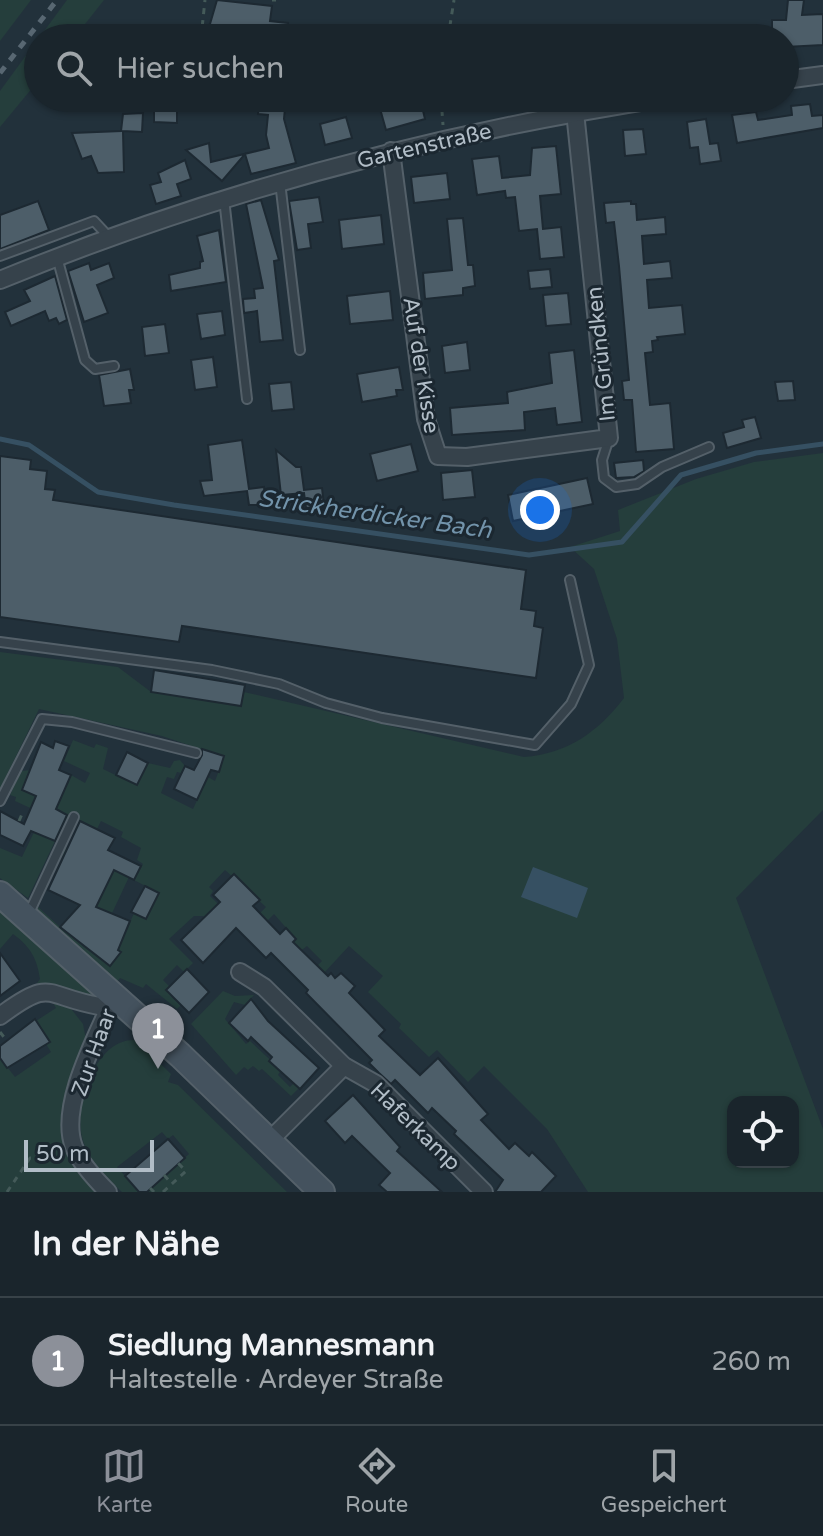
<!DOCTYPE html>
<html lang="de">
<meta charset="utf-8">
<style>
body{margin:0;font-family:"Varela Round",sans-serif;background:#273138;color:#f1f3f6}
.controls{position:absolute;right:24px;bottom:24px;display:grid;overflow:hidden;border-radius:16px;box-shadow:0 2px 6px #0004}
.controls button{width:72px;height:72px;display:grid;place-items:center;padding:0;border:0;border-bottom:2px solid #384248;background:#1a252c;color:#f1f3f6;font:40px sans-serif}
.scale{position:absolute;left:24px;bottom:20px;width:130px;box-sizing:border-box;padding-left:8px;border:4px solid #b1bdc7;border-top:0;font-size:22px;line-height:28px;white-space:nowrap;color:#b1bdc7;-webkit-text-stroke:6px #1b2730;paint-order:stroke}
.you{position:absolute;left:540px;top:510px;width:28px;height:28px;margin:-20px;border:6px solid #fff;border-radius:50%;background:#1a73e8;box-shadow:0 0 0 12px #1a73e833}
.badge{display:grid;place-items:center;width:52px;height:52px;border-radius:50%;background:#8c9099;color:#fff;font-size:26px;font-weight:700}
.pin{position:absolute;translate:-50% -66px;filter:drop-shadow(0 2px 4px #0008)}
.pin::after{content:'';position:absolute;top:42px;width:28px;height:24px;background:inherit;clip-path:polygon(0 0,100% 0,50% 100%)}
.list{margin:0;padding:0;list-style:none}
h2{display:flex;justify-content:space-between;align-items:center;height:104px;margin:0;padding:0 32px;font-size:34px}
h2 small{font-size:26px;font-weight:400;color:#9fa5a9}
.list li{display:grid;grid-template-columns:52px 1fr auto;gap:24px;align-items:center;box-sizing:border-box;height:128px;padding:0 32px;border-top:2px solid #384248}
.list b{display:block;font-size:30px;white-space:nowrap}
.list p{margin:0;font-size:26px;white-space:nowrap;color:#9fa5a9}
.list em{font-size:26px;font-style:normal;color:#9fa5a9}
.icon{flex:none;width:44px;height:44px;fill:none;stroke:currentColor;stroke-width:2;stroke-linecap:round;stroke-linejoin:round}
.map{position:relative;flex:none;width:823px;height:1192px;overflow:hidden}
.search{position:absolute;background:#1a252c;box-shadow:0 2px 6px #0004;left:24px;right:24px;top:24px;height:88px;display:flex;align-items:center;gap:20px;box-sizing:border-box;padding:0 28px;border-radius:44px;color:#9fa5a9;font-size:30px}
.sheet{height:232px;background:#1a252c}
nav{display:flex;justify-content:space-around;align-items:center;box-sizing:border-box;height:112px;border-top:2px solid #384248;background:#1a252c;font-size:22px;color:#9fa5a9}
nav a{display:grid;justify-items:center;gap:4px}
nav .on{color:#8c9099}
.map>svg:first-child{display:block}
.green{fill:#253e3c;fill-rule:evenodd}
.water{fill:#365062}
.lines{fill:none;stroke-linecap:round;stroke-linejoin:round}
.stream{stroke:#365062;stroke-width:5}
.building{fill:#4d5e69;stroke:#1d2932;stroke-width:2}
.lane-casing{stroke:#546069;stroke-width:12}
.street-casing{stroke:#546069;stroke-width:20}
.secondary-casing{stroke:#546069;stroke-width:28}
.path{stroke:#445a59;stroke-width:3;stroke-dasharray:6 6;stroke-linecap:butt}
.lane{stroke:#36424b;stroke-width:8}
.street{stroke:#36424b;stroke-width:16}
.secondary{stroke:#44525e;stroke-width:24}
.rail{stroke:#586772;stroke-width:5;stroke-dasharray:8 8;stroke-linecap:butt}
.labels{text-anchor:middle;stroke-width:6;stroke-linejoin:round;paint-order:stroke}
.street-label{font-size:22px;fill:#b1bdc7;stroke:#1b2730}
.water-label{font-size:24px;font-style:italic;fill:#7293aa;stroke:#1b2730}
</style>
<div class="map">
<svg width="823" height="1192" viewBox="0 0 823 1192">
<rect width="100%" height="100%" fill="#22313b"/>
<g class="green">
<polygon points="0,0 31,0 0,41"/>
<polygon points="67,0 104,0 74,38 39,38"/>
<polygon points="38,39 38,81 0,127 0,91"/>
<path d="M823 453V810L736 898 823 1129V1192H588L547 1129 484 1066 468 1082 437 1050 429 1057 399 1028 401 1024 368 992 383 976 349 946 324 973 317 966 322 961 307 946 283 964 276 959 296 939 274 914 248 940 240 933 266 907 225 870 209 887 213 891 210 896 226 912 213 926 203 916H194L169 939 193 963 184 972 177 965 163 980 170 987 167 991 181 1005 177 1009 146 984 143 988 120 978 99 1006 30 993 40 979C37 959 31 947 13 934L0 949V893L31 920 37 906 60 927 75 910 79 912 89 892 101 897 110 879 61 855 65 847 129 877 106 926 125 934 134 913 146 919 159 893 134 880 143 864 137 860 141 848 121 837 123 832 101 821 97 829 74 817 73 811 63 823 15 801 16 797 10 795 21 771 31 770 22 790 58 806 71 775 85 783 90 773 64 761 73 740 94 748 96 744 108 748 103 769 136 785 148 763 170 768 174 761 180 760 185 766 181 773 177 772 174 779 167 777 161 793 193 809 208 777 215 781 224 757 162 736 39 709 0 789V652L118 667 151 692 241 706 244 692 524 757C567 754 598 732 624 698L617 639 594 569 570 547 620 531 618 510 696 479 754 462ZM733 1102H793V1162H733Z"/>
<polygon points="34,832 55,841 28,898 0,878 0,848 22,857"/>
<polygon points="223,991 235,996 254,995 245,1005 234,1002 225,1019 246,1044 250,1041 281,1070 278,1075 290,1087 294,1083 299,1088 291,1096 262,1069 259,1071 253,1066 248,1070 244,1067 236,1075 191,1024"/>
<polygon points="52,1001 68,1005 83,1024 86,1040 66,1098 63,1130 108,1192 0,1192 0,1058 15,1077 51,1052 46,1044 50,1041 36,1021 56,1008"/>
<path d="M136 1040 171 1074 168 1082 178 1085 287 1192H147L189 1154 173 1135 168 1139 162 1132 117 1167 139 1192H122C105 1176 88 1161 82 1137 74 1105 96 1037 136 1040Z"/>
</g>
<polygon class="water" points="533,867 588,888 577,918 521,897"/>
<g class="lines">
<polyline class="stream" points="0,439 29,445 98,492 174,505 529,555 622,542 681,475 756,453 823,444"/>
</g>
<g class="building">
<polygon points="217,0 272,6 270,21 288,23 286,38 209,38 201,31 210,24"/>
<polygon points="788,0 804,0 802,15 823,14 823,45 785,47 785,38 772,38 772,20 786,20"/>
<polygon points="154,98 177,98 177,123 154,122"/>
<polygon points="260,98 286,98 284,119 296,163 251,174 245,154 222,181 186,150 209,143 211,162 269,148 266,135 268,115 258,114"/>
<polygon points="406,98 420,98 425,119 386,130 379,105"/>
<polygon points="810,104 812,116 823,115 823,128 737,143 732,115 756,112 758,120 792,115 791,106"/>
<polygon points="143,113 142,132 123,131 124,172 98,173 91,156 82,159 72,133 121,131 123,114"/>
<polygon points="346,117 352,138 325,145 320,124"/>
<polygon points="706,119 710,144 718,143 721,161 700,164 698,147 690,148 687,122"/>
<polygon points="643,129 646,154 625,156 623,130"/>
<polygon points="556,146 561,194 540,196 543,229 561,227 564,257 540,259 537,229 519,231 515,197 506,198 505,191 477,195 472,159 499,156 502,178 530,175 532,148"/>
<polygon points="185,160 191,179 177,184 181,196 156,204 150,185 161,182 158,173"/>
<polygon points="447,173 450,199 414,203 411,177"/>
<polygon points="319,197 323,222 308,224 311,248 297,250 289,201"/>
<polygon points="261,200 279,260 274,261 283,340 260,342 257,311 244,313 243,299 255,298 254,289 263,288 246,204"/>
<polygon points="38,201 49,230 0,249 0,215"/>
<polygon points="631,201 631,204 636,204 637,220 665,217 666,234 642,236 644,264 670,261 672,278 647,280 649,308 682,305 685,334 657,337 658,340 652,341 653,352 645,353 650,405 670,403 674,449 636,452 632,400 624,400 622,381 629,380 619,266 614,222 606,223 604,203"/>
<polygon points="381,215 384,244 342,249 339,220"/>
<polygon points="463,218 468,265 473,265 475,286 463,288 463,295 425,299 423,273 452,270 447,219"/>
<polygon points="219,230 226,282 171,291 169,275 200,268 200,262 203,261 197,236"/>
<polygon points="89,263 91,270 109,263 114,278 97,285 108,313 84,322 68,271"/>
<polygon points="550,269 552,287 530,289 528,271"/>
<polygon points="55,276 67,320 59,324 56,318 49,321 45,311 11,326 5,312 30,301 24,290"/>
<polygon points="390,291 393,320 350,324 347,296"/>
<polygon points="568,293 571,324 546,326 543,295"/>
<polygon points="222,311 225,335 201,339 197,314"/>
<polygon points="165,324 169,353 145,356 142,327"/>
<polygon points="467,342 470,370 445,373 442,346"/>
<polygon points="574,350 582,422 557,425 555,408 524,412 525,430 452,435 450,408 508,403 507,392 552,383 549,353"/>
<polygon points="213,357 217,387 195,390 191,360"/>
<polygon points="399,367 403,390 396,390 397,396 362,402 357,374"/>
<polygon points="130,369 134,390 129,390 131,403 104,406 99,375"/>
<polygon points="793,381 795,400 778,401 775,382"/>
<polygon points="291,382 294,409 272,411 269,384"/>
<polygon points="755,417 761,438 727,448 723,433 744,427 742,420"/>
<polygon points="242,440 249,489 264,487 266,505 249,505 247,491 204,496 200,481 212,480 208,445"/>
<polygon points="411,444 418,471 377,481 370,454"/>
<polygon points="276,450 296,467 301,467 304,490 322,488 324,506 306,508 304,493 281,495"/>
<polygon points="0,456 31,460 30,469 47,471 45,489 55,490 53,500 526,570 521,609 536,611 534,626 543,628 536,678 182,626 179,642 0,617"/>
<polygon points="643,460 644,471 634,477 616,478 614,463"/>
<polygon points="472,470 475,497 443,500 441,473"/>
<polygon points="587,478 593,504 513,521 508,495"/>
<polygon points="154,670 245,685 241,706 151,692"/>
<polygon points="55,741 69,746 59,770 71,775 56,809 67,815 55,841 31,831 23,846 0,835 0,811 24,824 36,796 22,790 41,742 53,748"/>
<polygon points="202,749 224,756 219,772 211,770 197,800 174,789 185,766 194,770 202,755"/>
<polygon points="127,752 148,763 137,785 116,775"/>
<polygon points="80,821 115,838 108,850 141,866 134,880 114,870 96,907 130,921 118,950 121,952 110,966 60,927 80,905 48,890"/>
<polygon points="234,874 260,900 253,906 280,934 286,928 296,939 293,942 328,976 331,973 335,978 341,973 355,986 349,993 385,1030 379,1036 420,1075 438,1058 488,1114 481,1120 509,1149 515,1143 529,1156 532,1152 556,1176 541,1192 495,1192 503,1180 454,1134 456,1131 432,1108 428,1113 395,1080 391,1084 379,1073 369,1063 372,1060 306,993 308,990 271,953 266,958 236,928 203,963 181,940 220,902 213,895"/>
<polygon points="145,886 159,893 146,919 131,912"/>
<polygon points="0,953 20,981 0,996"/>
<polygon points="187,969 209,992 189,1013 166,990"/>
<polygon points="251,999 268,1021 319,1068 300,1089 269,1061 272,1057 251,1037 248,1041 229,1023"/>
<polygon points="35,1019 50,1042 7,1068 0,1058 0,1046"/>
<polygon points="353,1095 400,1147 397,1151 442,1192 387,1192 379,1185 390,1173 352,1136 345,1143 325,1121"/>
<polygon points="168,1139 185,1158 147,1192 139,1192 125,1176"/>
</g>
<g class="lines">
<defs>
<g id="lane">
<polyline points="280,182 300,350"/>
<polyline points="224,199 247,399"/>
<polyline points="0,256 94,221 108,236"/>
<polyline points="57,257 85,360 95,369 114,366"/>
<polyline points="609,438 602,460 604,478 616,487 637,484 662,467 709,447"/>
<polyline points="0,642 212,670 279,684 326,703 382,718 535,745 571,704 589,665 570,580"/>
<polyline points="0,801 42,719 72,722 196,753"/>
<polyline points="29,913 74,817"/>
</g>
<g id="street">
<polyline points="785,80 823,75"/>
<polyline points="391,151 426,419 438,456 467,457 609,438 575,112"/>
<path d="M0 280C215 192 436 133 665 98"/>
<polyline points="240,972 264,987 344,1066 376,1084 484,1192"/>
<path d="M0 1016C53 977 43 996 99 1006L114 997"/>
<polyline points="270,1140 344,1066"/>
<path d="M108 1192C96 1180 80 1163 74 1147 58 1106 98 1034 114 997"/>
</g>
<polyline id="secondary" points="0,894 180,1055 322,1192"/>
</defs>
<use href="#lane" class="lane-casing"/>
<use href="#street" class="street-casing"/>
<use href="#secondary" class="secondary-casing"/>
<g class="path">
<polyline points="272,0 276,0"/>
<polyline points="201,38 205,0"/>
<polyline points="448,38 454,0"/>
<polyline points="441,98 443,125"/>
<polyline points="19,821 22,814"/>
<polyline points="0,1032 7,1041"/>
<polyline points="164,1175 172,1184"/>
<polyline points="150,1188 154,1192"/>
<polyline points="7,1192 30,1158 61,1159"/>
<polyline points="163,1192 186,1171 178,1163"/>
</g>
<use href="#lane" class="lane"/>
<use href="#street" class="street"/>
<use href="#secondary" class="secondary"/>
<polyline class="rail" points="0,73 57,0"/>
</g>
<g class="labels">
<g class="street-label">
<text transform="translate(424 145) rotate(-13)" y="8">Gartenstraße</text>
<text transform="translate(600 354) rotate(-96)" y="8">Im Gründken</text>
<text transform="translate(422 365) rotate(81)" y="8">Auf der Kisse</text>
<text transform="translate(93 1052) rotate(-70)" y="8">Zur Haar</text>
<text transform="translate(416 1126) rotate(44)" y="8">Haferkamp</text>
</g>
<g class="water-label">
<text transform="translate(375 514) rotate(8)" y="8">Strickherdicker Bach</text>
</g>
</g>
</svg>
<div class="controls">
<button><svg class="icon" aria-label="locate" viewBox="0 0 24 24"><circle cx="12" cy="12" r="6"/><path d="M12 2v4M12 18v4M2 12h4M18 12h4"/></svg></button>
</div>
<div class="scale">50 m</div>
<div class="you"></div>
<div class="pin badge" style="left:158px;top:1069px">1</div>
<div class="search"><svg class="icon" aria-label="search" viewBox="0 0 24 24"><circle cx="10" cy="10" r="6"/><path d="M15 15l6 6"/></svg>Hier suchen</div>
</div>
<section class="sheet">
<h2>In der Nähe<small></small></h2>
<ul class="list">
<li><span class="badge">1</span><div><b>Siedlung Mannesmann</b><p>Haltestelle · Ardeyer Straße</p></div><em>260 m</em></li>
</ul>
</section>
<nav>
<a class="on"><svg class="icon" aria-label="map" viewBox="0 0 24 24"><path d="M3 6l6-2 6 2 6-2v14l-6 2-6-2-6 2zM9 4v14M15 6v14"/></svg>Karte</a>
<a><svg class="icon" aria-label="directions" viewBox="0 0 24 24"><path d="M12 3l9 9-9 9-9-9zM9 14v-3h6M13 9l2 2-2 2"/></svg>Route</a>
<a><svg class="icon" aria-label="saved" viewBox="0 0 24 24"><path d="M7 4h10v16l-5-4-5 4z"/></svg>Gespeichert</a>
</nav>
